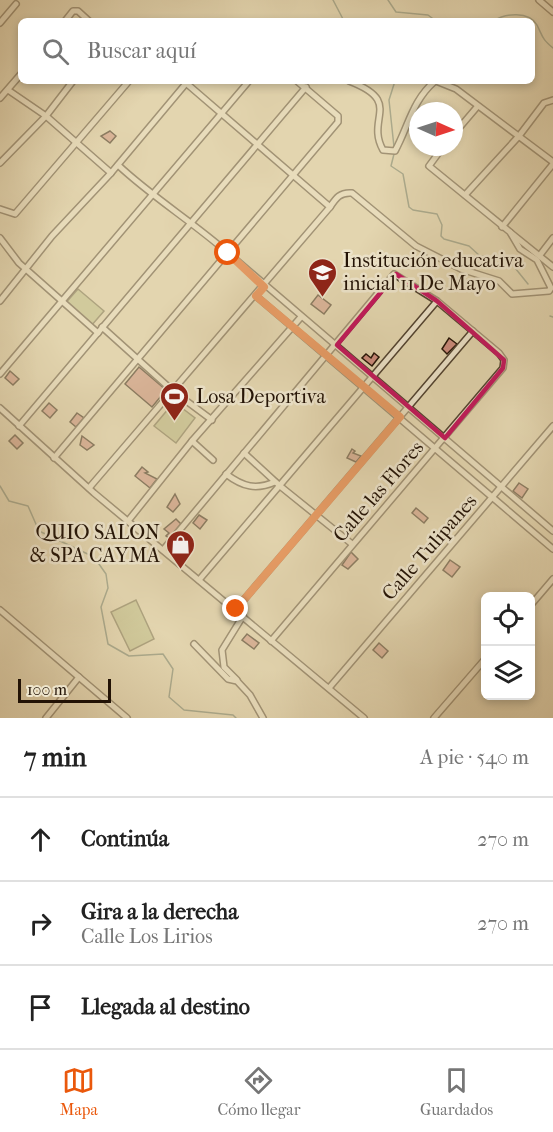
<!DOCTYPE html>
<html lang="es">
<meta charset="utf-8">
<style>
body{margin:0;font-family:"IM FELL French Canon",serif;background:#f6f6f6;color:#222}
.controls{position:absolute;right:18px;bottom:18px;display:grid;overflow:hidden;border-radius:9px;box-shadow:0 3px 9px #0003}
.controls button{width:54px;height:54px;display:grid;place-items:center;padding:0;border:0;border-bottom:2px solid #e0e0e0;background:#fff;color:#222;font:30px sans-serif}
.compass{position:absolute;left:409px;top:102px;width:54px;height:54px;border-radius:50%;background:#fff;box-shadow:0 3px 9px #0003;rotate:93deg}
.scale{position:absolute;left:18px;bottom:15px;width:93px;box-sizing:border-box;padding-left:6px;border:3px solid #221205;border-top:0;font-size:16px;line-height:21px;white-space:nowrap;color:#221205;-webkit-text-stroke:4px #ede4cb;paint-order:stroke}
.stop{position:absolute;width:18px;height:18px;margin:-14px;border:4px solid #ea580c;border-radius:50%;background:#fff}
.stop.end{background:#ea580c;border-color:#fff;box-shadow:0 2px 6px #0008}
.list{margin:0;padding:0;list-style:none}
h2{display:flex;justify-content:space-between;align-items:center;height:78px;margin:0;padding:0 24px;font-size:26px}
h2 small{font-size:20px;font-weight:400;color:#767676}
.list li{display:grid;grid-template-columns:39px 1fr auto;gap:18px;align-items:center;box-sizing:border-box;height:84px;padding:0 24px;border-top:2px solid #e0e0e0}
.list b{display:block;font-size:22px;white-space:nowrap}
.list p{margin:0;font-size:20px;white-space:nowrap;color:#767676}
.list em{font-size:20px;font-style:normal;color:#767676}
.icon{flex:none;width:33px;height:33px;fill:none;stroke:currentColor;stroke-width:2;stroke-linecap:round;stroke-linejoin:round}
.map{position:relative;flex:none;width:553px;height:718px;overflow:hidden}
.search{position:absolute;background:#fff;box-shadow:0 3px 9px #0003;left:18px;right:18px;top:18px;height:66px;display:flex;align-items:center;gap:15px;box-sizing:border-box;padding:0 21px;border-radius:9px;color:#767676;font-size:22px}
.sheet{height:330px;background:#fff}
nav{display:flex;justify-content:space-around;align-items:center;box-sizing:border-box;height:84px;border-top:2px solid #e0e0e0;background:#fff;font-size:16px;color:#767676}
nav a{display:grid;justify-items:center;gap:3px}
nav .on{color:#ea580c}
.map>svg:first-child{display:block}
.green{fill:#bbbc86;stroke:#6e6746;stroke-width:1.5}
.lines{fill:none;stroke-linecap:round;stroke-linejoin:round}
.stream{stroke:#687765;stroke-width:1.5}
.building{fill:#cd8c7d;stroke:#221205;stroke-width:1.5}
.minor-casing{stroke:#524330;stroke-width:8}
.minor{stroke:#ede4cb;stroke-width:5}
.route{stroke:#ea580c;stroke-width:8}
.marked{fill:none;stroke:#c2185b;stroke-width:4.5;stroke-linejoin:round}
.labels{text-anchor:middle;stroke-width:5;stroke-linejoin:round;paint-order:stroke}
.poi-label{font-size:20px;fill:#221205;stroke:#ede4cb;text-anchor:start}
.street-label{font-size:20px;fill:#221205;stroke:#ede4cb}
</style>
<div class="map">
<svg width="553" height="718" viewBox="0 0 553 718">
<rect width="100%" height="100%" fill="#e3d6af"/>
<filter id="stains"><feTurbulence type="fractalNoise" baseFrequency=".00333" numOctaves="4"/><feColorMatrix values="0 0 0 0 .2 0 0 0 0 .09 0 0 0 0 .02 0 0 0 .5 -.17"/></filter>
<radialGradient id="worn" r=".72"><stop offset=".6" stop-color="#630" stop-opacity="0"/><stop offset="1" stop-color="#630" stop-opacity=".3"/></radialGradient>
<g class="green">
<polygon points="78,289 104,311 91,326 63,306"/>
<polygon points="174,402 195,418 176,443 154,426"/>
<polygon points="136,600 154,639 130,651 111,612"/>
</g>
<g class="lines">
<g class="stream">
<polyline points="333,0 344,21"/>
<polyline points="388,0 396,12 428,15 436,21"/>
<path d="M494 21C505 13 529 11 537 25 543 37 542 39 553 48"/>
<polyline points="394,147 389,100 395,81"/>
<polyline points="394,154 391,166 403,174 409,207 413,210 437,214 442,225 441,236 444,239 469,246 480,256 507,258 528,284"/>
<polyline points="550,316 553,317"/>
<polyline points="0,486 9,501 28,506 39,531 94,557 106,574 108,588 101,607 108,644 129,656 163,654 173,669 169,697 184,710 233,715 236,718"/>
</g>
</g>
<g class="building">
<polygon points="110,131 116,136 110,143 101,136"/>
<polygon points="318,295 331,305 324,314 311,304"/>
<polygon points="449,338 457,344 447,354 442,349"/>
<polygon points="374,353 379,357 372,366 362,358 366,354 371,358"/>
<polygon points="139,367 166,390 152,407 125,384"/>
<polygon points="10,371 19,379 13,385 5,378"/>
<polygon points="213,392 217,395 224,392 227,394 217,402 209,397"/>
<polygon points="49,403 57,410 50,418 42,411"/>
<polygon points="77,413 84,418 76,427 70,422"/>
<polygon points="15,435 23,443 17,449 9,441"/>
<polygon points="82,436 94,445 87,450 80,445"/>
<polygon points="352,449 355,451 353,453 361,456 356,462 347,458"/>
<polygon points="142,467 148,472 145,473 157,479 150,488 135,476"/>
<polygon points="519,483 528,489 522,498 513,491"/>
<polygon points="175,494 180,504 173,512 167,507"/>
<polygon points="416,508 428,518 424,523 412,513"/>
<polygon points="199,515 207,520 200,529 193,523"/>
<polygon points="176,519 181,524 169,538 166,536 169,533 164,529"/>
<polygon points="182,539 185,547 178,556 172,551"/>
<polygon points="351,552 358,559 348,569 342,565"/>
<polygon points="450,560 460,567 452,577 443,570"/>
<polygon points="247,634 259,643 254,649 242,640"/>
<polygon points="379,643 388,651 382,658 373,650"/>
</g>
<g class="lines">
<defs>
<g id="minor">
<polyline points="539,0 553,12"/>
<polyline points="65,21 73,11 78,11 89,21"/>
<polyline points="0,23 16,4"/>
<path d="M349 81C404 102 365 118 383 150L395 151C409 125 412 101 435 81"/>
<polyline points="436,81 456,89 553,162"/>
<polyline points="8,90 46,116 111,173"/>
<polyline points="0,98 21,74"/>
<polyline points="454,134 477,107"/>
<polyline points="0,163 46,116 73,81"/>
<path d="M118 165C152 197 193 222 228 253 336 346 445 438 553 531"/>
<polyline points="465,195 519,136 544,103 553,100"/>
<path d="M330 207C336 198 340 192 352 193L416 246 461 269 499 281 512 294 549 291 551 288 537 260 520 249 510 232 429 166 443 147"/>
<polyline points="0,209 15,214 129,81"/>
<polyline points="502,227 553,164"/>
<polyline points="511,233 553,267"/>
<polyline points="0,238 19,263 98,333"/>
<polyline points="540,255 553,238"/>
<polyline points="256,296 553,549"/>
<polyline points="0,301 52,236 111,173 188,81"/>
<polyline points="102,327 173,391 212,420"/>
<polyline points="0,374 249,81"/>
<polyline points="0,408 94,493 364,718"/>
<polyline points="19,426 306,87"/>
<polyline points="192,441 213,460"/>
<polyline points="244,453 280,486 352,544"/>
<polyline points="54,458 338,122 338,116 297,81"/>
<path d="M226 474C243 487 256 490 275 482"/>
<polyline points="89,488 330,207 186,83"/>
<polyline points="128,521 192,441 301,317"/>
<polyline points="163,550 394,274 437,301 499,353 504,360 503,368 271,641"/>
<polyline points="199,580 437,301"/>
<polyline points="530,606 553,579"/>
<polyline points="236,609 473,331"/>
<polyline points="0,610 127,718"/>
<polyline points="194,644 228,679 237,681 250,695 263,718"/>
<polyline points="237,680 224,667 222,650 243,616"/>
<polyline points="329,688 553,426"/>
<polyline points="46,718 79,677"/>
<polyline points="434,718 486,658"/>
</g>
</defs>
<use href="#minor" class="minor-casing"/>
<use href="#minor" class="minor"/>
</g>
<g class="lines">
<polyline class="route" points="228,253 264,287 256,296 400,417 236,609"/>
</g>
<path d="M0 0H553V718H0ZM396 274 437 301 504 360 503 368 445 438 337 345Z" fill="#e3d6af" fill-opacity=".55" fill-rule="evenodd"/>
<path class="marked" d="M396 274 437 301 504 360 503 368 445 438 337 345Z"/>
<defs>
<symbol id="school-pin" viewBox="-11 -11 22 30"><path d="M0 17L-7.5 6A9.5 9.5 0 1 1 7.5 6Z" fill="#8f2418" stroke="#ede4cb"/><path d="M0-5L7-2L0 1L-7-2ZM-4 1L0 2.5L4 1V4Q0 6-4 4Z" fill="#fff"/></symbol>
<symbol id="stadium-pin" viewBox="-11 -11 22 30"><path d="M0 17L-7.5 6A9.5 9.5 0 1 1 7.5 6Z" fill="#8f2418" stroke="#ede4cb"/><path d="M0-5a6.5 5 0 1 0 0 10a6.5 5 0 1 0 0-10ZM-3.5-1.8h7v3.6h-7Z" fill="#fff"/></symbol>
<symbol id="shop-pin" viewBox="-11 -11 22 30"><path d="M0 17L-7.5 6A9.5 9.5 0 1 1 7.5 6Z" fill="#8f2418" stroke="#ede4cb"/><path d="M-5-2.5h2.3a2.7 3.5 0 0 1 5.4 0H5L5.5 6h-11ZM-1.5-2.5h3a1.5 2.3 0 0 0-3 0Z" fill="#fff"/></symbol>
</defs>
<g fill-rule="evenodd">
<use href="#school-pin" x="306" y="256" width="33" height="45"/>
<use href="#stadium-pin" x="158" y="380" width="33" height="45"/>
<use href="#shop-pin" x="164" y="528" width="33" height="45"/>
</g>
<g class="labels">
<g class="poi-label">
<text x="343" y="267">Institución educativa<tspan x="343" dy="23">inicial 11 De Mayo</tspan></text>
<text x="196" y="403">Losa Deportiva</text>
<text x="160" y="539" text-anchor="end">QUIO SALON<tspan x="160" dy="23">&amp; SPA CAYMA</tspan></text>
</g>
<g class="street-label">
<text transform="translate(378 491) rotate(-49)" y="7">Calle las Flores</text>
<text transform="translate(429 547) rotate(-49)" y="7">Calle Tulipanes</text>
</g>
</g>
<rect width="100%" height="100%" filter="url(#stains)"/>
<rect width="100%" height="100%" fill="url(#worn)"/>
</svg>
<div class="controls">
<button><svg class="icon" aria-label="locate" viewBox="0 0 24 24"><circle cx="12" cy="12" r="6"/><path d="M12 2v4M12 18v4M2 12h4M18 12h4"/></svg></button>
<button><svg class="icon" aria-label="layers" viewBox="0 0 24 24"><path d="M12 4l9 5-9 5-9-5zM3 14l9 5 9-5"/></svg></button>
</div>
<svg class="compass" viewBox="-18 -18 36 36"><path d="M0-13l5 13h-10z" fill="#e53935"/><path d="M0 13l5-13h-10z" fill="#767676"/></svg>
<div class="scale">100 m</div>
<div class="stop" style="left:228px;top:253px"></div>
<div class="stop end" style="left:236px;top:609px"></div>
<div class="search"><svg class="icon" aria-label="search" viewBox="0 0 24 24"><circle cx="10" cy="10" r="6"/><path d="M15 15l6 6"/></svg>Buscar aquí</div>
</div>
<section class="sheet">
<h2>7 min<small>A pie · 540 m</small></h2>
<ul class="list">
<li><svg class="icon" aria-label="ahead" viewBox="0 0 24 24"><path d="M12 20V5M6 11l6-6 6 6"/></svg><div><b>Continúa</b></div><em>270 m</em></li>
<li><svg class="icon" aria-label="right" viewBox="0 0 24 24"><path d="M7 20v-9h11M14 6l5 5-5 5"/></svg><div><b>Gira a la derecha</b><p>Calle Los Lirios</p></div><em>270 m</em></li>
<li><svg class="icon" aria-label="arrive" viewBox="0 0 24 24"><path d="M6 21V4h12l-3 4 3 4H6"/></svg><div><b>Llegada al destino</b></div></li>
</ul>
</section>
<nav>
<a class="on"><svg class="icon" aria-label="map" viewBox="0 0 24 24"><path d="M3 6l6-2 6 2 6-2v14l-6 2-6-2-6 2zM9 4v14M15 6v14"/></svg>Mapa</a>
<a><svg class="icon" aria-label="directions" viewBox="0 0 24 24"><path d="M12 3l9 9-9 9-9-9zM9 14v-3h6M13 9l2 2-2 2"/></svg>Cómo llegar</a>
<a><svg class="icon" aria-label="saved" viewBox="0 0 24 24"><path d="M7 4h10v16l-5-4-5 4z"/></svg>Guardados</a>
</nav>
